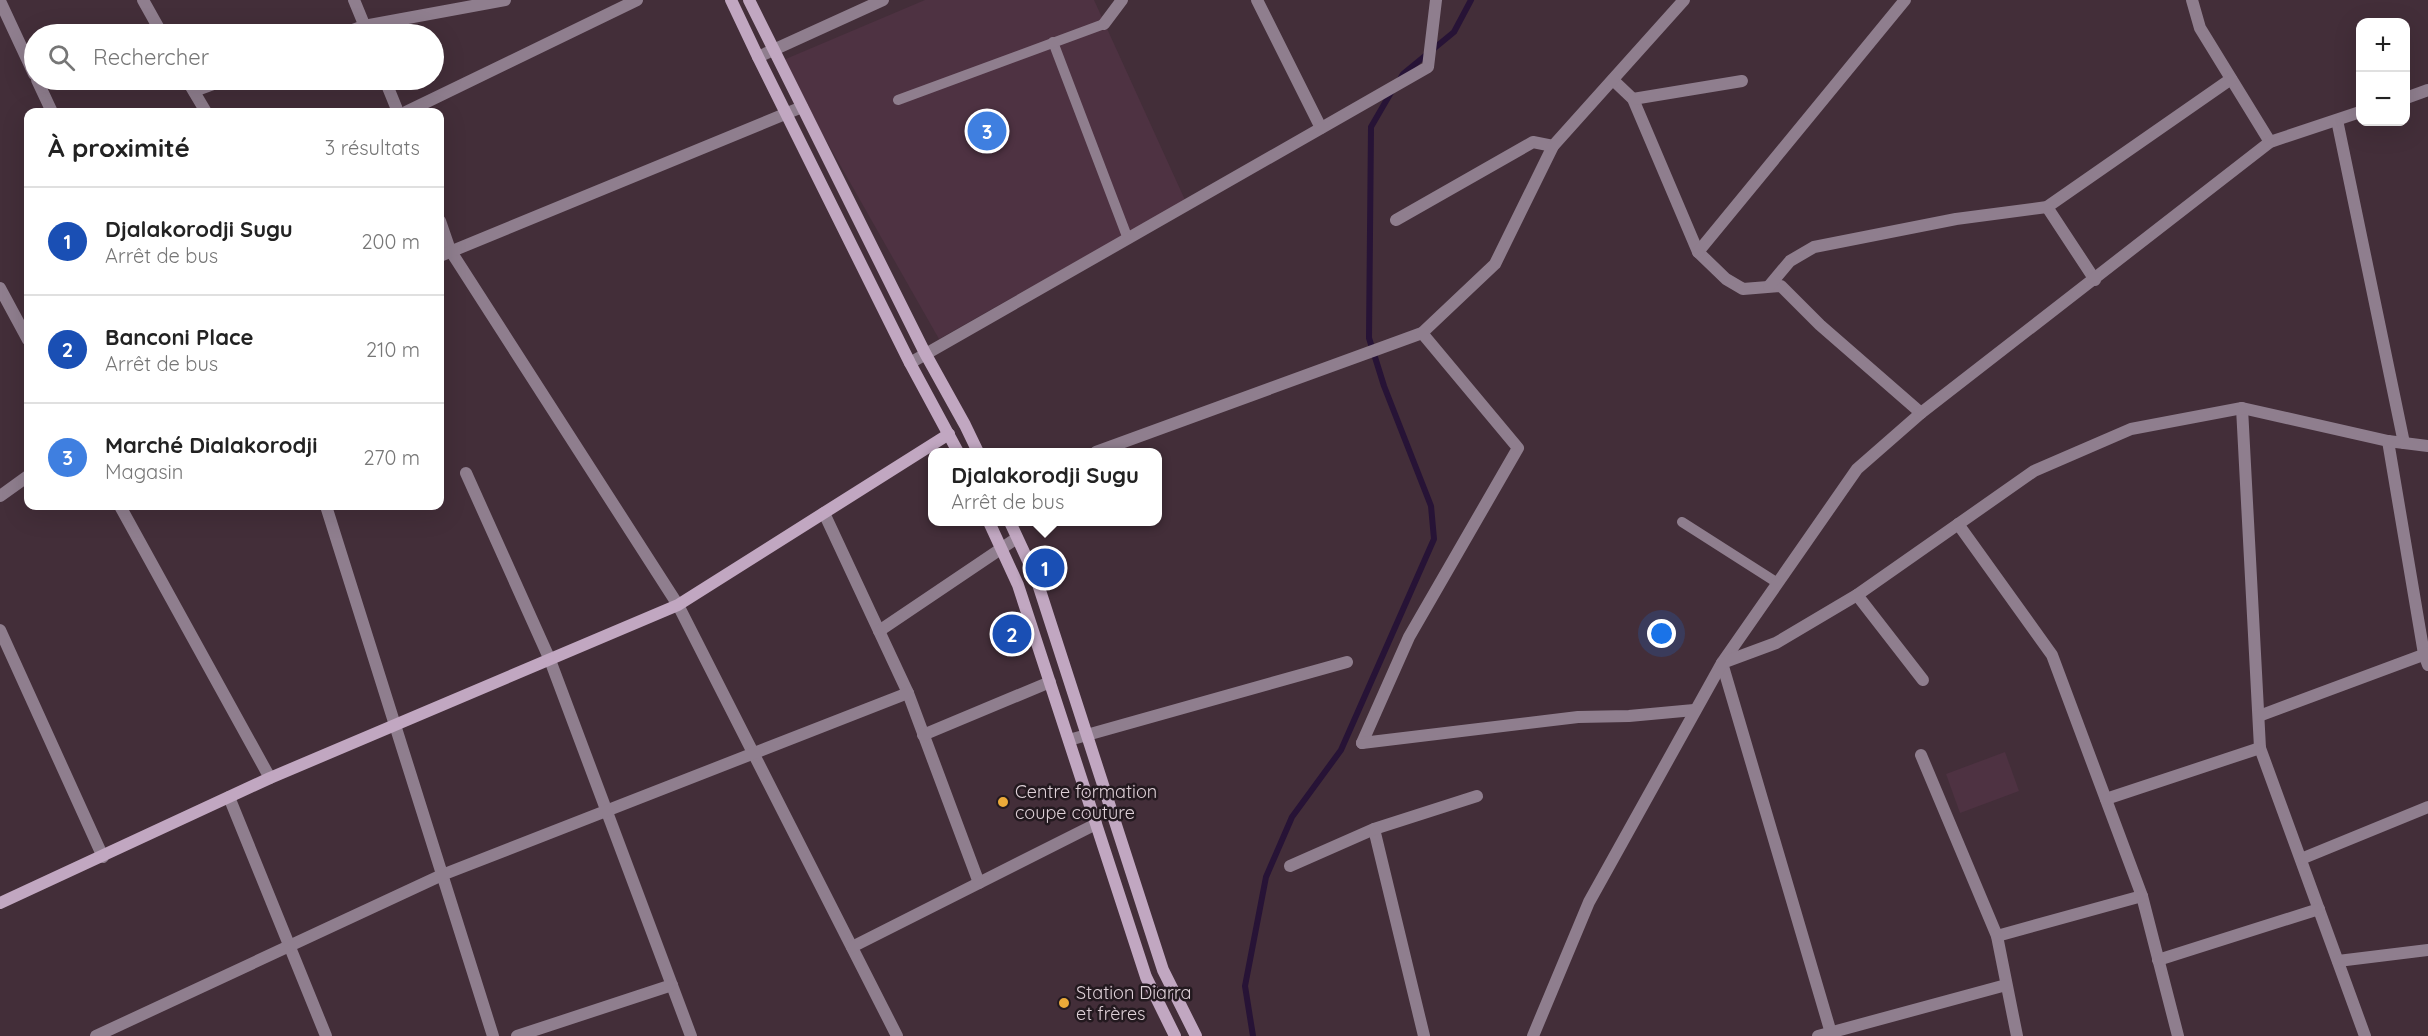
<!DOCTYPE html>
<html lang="fr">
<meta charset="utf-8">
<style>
body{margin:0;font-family:Quicksand,sans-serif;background:#f6f6f6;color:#222}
.controls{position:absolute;right:18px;top:18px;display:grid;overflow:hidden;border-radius:12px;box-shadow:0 6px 24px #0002}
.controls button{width:54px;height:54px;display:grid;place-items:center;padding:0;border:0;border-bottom:2px solid #e0e0e0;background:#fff;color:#222;font:30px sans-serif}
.you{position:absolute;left:1662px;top:634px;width:21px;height:21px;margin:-15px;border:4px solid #fff;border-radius:50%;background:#1a73e8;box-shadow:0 0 0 9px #1a73e833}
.badge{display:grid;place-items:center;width:39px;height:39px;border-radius:50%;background:#2563eb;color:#fff;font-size:20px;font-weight:700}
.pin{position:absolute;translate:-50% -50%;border:3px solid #fff;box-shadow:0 2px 6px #0006}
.popup{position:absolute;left:928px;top:448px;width:234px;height:78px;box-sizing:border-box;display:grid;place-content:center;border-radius:12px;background:#fff;filter:drop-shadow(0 2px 4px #0005);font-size:20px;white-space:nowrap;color:#767676}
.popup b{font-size:22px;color:#222}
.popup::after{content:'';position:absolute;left:50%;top:100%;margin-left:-12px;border:12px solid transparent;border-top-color:#fff}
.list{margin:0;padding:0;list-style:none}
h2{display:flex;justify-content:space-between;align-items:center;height:78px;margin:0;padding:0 24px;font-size:26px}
h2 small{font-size:20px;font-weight:400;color:#767676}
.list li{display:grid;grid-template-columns:39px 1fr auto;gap:18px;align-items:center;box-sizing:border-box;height:108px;padding:0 24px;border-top:2px solid #e0e0e0}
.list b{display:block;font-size:22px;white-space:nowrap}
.list p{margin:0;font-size:20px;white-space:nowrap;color:#767676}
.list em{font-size:20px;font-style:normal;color:#767676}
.icon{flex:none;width:33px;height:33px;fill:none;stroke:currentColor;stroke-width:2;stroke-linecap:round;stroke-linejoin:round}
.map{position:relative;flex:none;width:2428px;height:1036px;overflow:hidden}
.search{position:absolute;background:#fff;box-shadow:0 6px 24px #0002;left:24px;top:24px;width:420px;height:66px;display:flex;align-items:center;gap:15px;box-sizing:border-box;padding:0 21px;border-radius:33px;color:#767676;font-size:22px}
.panel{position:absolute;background:#fff;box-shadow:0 6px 24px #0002;left:24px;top:108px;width:420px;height:402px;border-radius:12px}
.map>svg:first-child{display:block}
.built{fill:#4e3242}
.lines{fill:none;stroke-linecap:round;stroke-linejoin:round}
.stream{stroke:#271336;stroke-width:6}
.lane{stroke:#8f7e8e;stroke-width:10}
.street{stroke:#8f7e8e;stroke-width:12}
.secondary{stroke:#c1a7c1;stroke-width:12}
.poi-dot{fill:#ebaa39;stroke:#23191f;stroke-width:2}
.labels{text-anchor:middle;stroke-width:5;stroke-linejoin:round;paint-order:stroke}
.poi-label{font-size:18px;fill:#dfd1d8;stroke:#23191f;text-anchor:start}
</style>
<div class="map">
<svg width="2428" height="1036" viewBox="0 0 2428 1036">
<rect width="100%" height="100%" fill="#432e39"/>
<g class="built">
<polygon points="925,0 1094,0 1185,200 939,339 781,61"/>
<polygon points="2005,752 2019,791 1960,813 1946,774"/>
</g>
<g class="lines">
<g class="stream">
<polyline points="1399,81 1403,74 1454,32 1471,0"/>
<polyline points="1253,1036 1245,986 1266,877 1292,817 1341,750 1434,539 1431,506 1384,386 1369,338 1371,127 1393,89"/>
</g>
<g class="lane">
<polyline points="1053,42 1128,239"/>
<polyline points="898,100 1104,24"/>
<polyline points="1682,522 1776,582"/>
</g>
<g class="street">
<polyline points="143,0 162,34"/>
<polyline points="354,0 368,34"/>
<polyline points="1257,0 1321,128"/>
<polyline points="2192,0 2200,28 2270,142"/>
<polyline points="0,1 34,74"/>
<polyline points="1104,24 1122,0"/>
<polyline points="342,34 364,26 505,0"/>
<polyline points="758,57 883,0"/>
<polyline points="37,80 52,112"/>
<polyline points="187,80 206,112"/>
<polyline points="385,80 398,112"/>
<polyline points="1613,80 1633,99 1698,252 1726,279 1743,289 1781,286 1820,325 1921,413"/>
<polyline points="194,91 224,80"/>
<polyline points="2406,98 2428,90"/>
<polyline points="1633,99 1742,81"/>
<polyline points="406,112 637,0"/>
<polyline points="2337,120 2404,443"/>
<polyline points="2047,207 2095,280"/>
<polyline points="1396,220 1533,142 1553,146"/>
<polyline points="440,221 450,250 678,605 897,1036"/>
<polyline points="1698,252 1905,0"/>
<polyline points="440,256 802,107"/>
<polyline points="1769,286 1790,261 1814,247 1956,219 2047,207 2231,79"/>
<polyline points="0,288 28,340"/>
<polyline points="910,363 1428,67 1436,0"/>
<polyline points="2242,408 2260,748 2365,1036"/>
<polyline points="2388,441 2424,654 2428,665"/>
<polyline points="1096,452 1422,333 1495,264 1553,146 1684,0"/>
<polyline points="466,473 550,660 691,1036"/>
<polyline points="0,496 28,476"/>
<polyline points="120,506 270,778"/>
<polyline points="326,506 493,1036"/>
<polyline points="824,513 908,693 979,883"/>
<polyline points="1958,524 2052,655 2142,896 2178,1036"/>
<polyline points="1857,595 1923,680"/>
<polyline points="0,630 103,857"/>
<polyline points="879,631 1017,538"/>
<polyline points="2259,716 2428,653"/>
<polyline points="923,735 1050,682"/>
<polyline points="1069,740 1347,662"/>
<polyline points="1362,743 1409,637 1518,448 1422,333"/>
<polyline points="1362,743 1578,717 1629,716 1694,710"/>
<polyline points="1921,755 1997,936 2017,1036"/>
<polyline points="229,797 326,1036"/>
<polyline points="2106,799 2260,748"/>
<polyline points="1374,829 1424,1036"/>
<polyline points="2301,859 2428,807"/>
<polyline points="1290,866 1374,829 1477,796"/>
<polyline points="1997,936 2142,896"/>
<polyline points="852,947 1096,824"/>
<polyline points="2158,960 2319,909"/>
<polyline points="2338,961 2428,950"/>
<polyline points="1831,1033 1722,663 1857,469 1921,413 2270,142 2360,112"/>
<polyline points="96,1036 442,875 908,693"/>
<polyline points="517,1036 672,985"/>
<polyline points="1533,1036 1589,902 1722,663 1776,643 1857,595 2034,471 2131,429 2242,408 2388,441 2428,446"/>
<polyline points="1818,1036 2006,985"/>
</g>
<g class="secondary">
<polyline points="731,0 758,57 910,363 958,452"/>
<polyline points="749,0 925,353 965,425 978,452"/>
<polyline points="989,522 1018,585 1146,977 1175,1036"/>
<polyline points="1010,522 1036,578 1163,970 1196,1036"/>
<polyline points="0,903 270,778 678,605 949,434"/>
</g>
</g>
<g class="poi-dot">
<circle cx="1003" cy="802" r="6"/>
<circle cx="1064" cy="1003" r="6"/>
</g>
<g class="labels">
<g class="poi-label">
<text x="1015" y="798">Centre formation<tspan x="1015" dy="21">coupe couture</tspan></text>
<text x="1076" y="999">Station Diarra<tspan x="1076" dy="21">et frères</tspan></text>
</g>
</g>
</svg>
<div class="controls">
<button>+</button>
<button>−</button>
</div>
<div class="you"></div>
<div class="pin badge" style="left:1045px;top:568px;background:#1a4fb4">1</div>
<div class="popup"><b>Djalakorodji Sugu</b>Arrêt de bus</div>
<div class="pin badge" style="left:1012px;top:634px;background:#1a4fb4">2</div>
<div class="pin badge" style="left:987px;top:131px;background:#3f7fe0">3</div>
<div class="search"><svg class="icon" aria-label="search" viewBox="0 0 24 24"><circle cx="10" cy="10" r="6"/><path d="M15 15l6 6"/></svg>Rechercher</div>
<section class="panel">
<h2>À proximité<small>3 résultats</small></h2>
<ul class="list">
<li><span class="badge" style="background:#1a4fb4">1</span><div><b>Djalakorodji Sugu</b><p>Arrêt de bus</p></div><em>200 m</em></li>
<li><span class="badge" style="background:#1a4fb4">2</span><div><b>Banconi Place</b><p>Arrêt de bus</p></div><em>210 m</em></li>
<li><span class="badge" style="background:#3f7fe0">3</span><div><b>Marché Dialakorodji</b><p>Magasin</p></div><em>270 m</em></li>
</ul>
</section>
</div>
